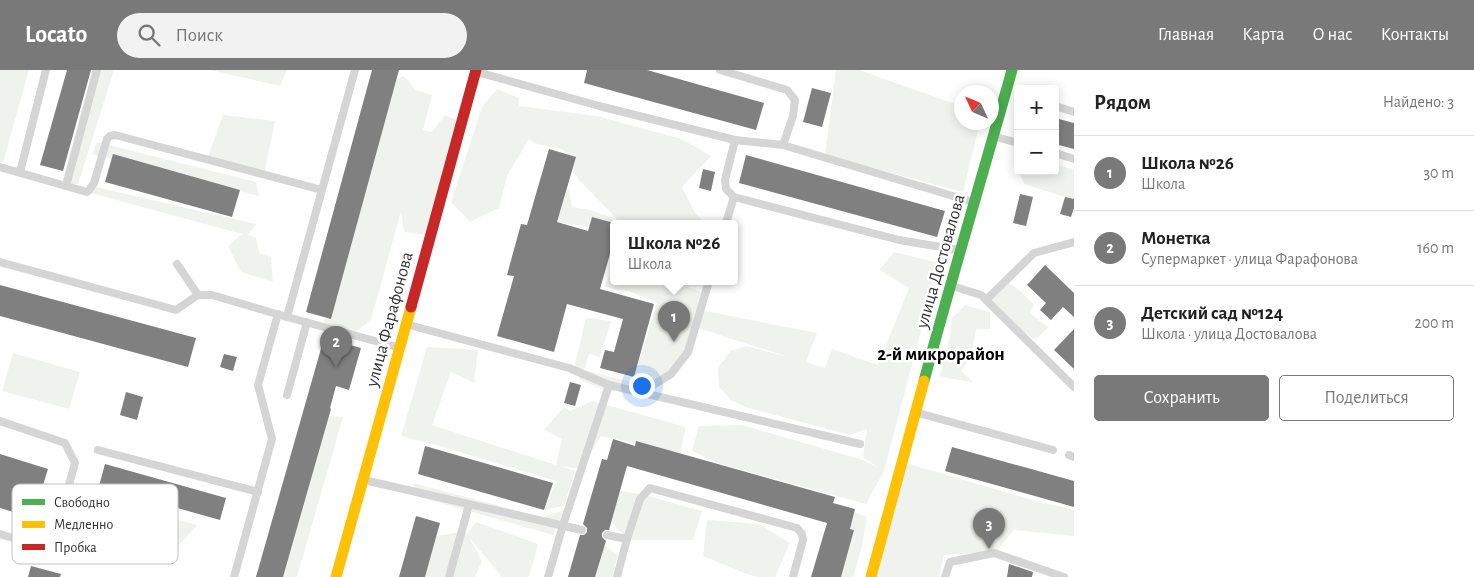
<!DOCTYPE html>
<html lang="ru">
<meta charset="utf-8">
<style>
body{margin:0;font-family:"Alegreya Sans",sans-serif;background:#f2f2f2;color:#222}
.controls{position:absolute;right:15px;top:15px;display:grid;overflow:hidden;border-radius:5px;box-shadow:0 2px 12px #0003}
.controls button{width:45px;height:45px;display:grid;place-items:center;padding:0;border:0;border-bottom:1px solid #e0e0e0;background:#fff;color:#222;font:25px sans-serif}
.compass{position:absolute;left:954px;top:15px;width:45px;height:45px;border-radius:50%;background:#fff;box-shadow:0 2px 12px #0003;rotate:314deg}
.you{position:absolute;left:641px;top:315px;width:18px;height:18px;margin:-12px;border:4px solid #fff;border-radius:50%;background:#1a73e8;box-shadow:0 0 0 8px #1a73e833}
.badge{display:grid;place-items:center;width:32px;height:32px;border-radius:50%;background:#797979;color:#fff;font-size:16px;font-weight:700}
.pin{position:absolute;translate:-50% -41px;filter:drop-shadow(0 1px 2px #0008)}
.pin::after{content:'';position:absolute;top:26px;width:18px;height:15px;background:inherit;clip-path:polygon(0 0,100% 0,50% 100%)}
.popup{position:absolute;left:610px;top:150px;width:128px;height:65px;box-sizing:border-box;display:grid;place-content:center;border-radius:5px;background:#fff;filter:drop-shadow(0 1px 4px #0005);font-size:16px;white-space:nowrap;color:#767676}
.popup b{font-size:19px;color:#222}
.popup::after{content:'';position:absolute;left:50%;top:100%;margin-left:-10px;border:10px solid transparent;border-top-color:#fff}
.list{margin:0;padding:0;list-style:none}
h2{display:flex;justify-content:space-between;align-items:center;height:65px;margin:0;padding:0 20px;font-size:21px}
h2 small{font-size:16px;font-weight:400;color:#767676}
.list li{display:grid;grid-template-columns:32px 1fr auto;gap:15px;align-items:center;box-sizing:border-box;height:75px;padding:0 20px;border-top:1px solid #e0e0e0}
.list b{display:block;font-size:19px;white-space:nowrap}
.list p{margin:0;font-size:16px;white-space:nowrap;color:#767676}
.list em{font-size:16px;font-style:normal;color:#767676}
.actions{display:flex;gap:10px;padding:15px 20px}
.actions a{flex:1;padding:11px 0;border:1px solid #797979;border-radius:5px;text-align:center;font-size:18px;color:#797979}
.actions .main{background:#797979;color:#fff}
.icon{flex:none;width:28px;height:28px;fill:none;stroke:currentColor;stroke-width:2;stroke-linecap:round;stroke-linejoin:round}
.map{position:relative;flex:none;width:1074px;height:507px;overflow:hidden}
header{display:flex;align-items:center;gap:30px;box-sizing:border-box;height:70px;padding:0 25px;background:#797979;color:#fff}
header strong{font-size:24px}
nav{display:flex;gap:28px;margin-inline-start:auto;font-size:18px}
.search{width:350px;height:45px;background:#f2f2f2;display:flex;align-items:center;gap:12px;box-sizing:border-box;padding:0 18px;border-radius:28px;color:#767676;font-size:19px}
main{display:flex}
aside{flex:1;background:#fff}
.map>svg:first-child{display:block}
.green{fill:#f0f3ed}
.building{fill:#808080}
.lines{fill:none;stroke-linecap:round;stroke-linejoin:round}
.lane{stroke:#d5d5d5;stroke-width:8}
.fast{stroke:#4caf50;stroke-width:11}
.slow{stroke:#ffc107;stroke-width:11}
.jam{stroke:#c62828;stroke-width:11}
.labels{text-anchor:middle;stroke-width:5;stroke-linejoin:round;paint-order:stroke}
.street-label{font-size:18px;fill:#313131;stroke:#fff}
.neighbourhood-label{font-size:19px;font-weight:bold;fill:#000;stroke:#fff}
.key{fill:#fff;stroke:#c1c1c1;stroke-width:1}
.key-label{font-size:14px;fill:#313131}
</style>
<header>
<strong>Locato</strong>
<div class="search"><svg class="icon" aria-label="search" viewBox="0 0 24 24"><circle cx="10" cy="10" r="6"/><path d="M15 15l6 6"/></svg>Поиск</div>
<nav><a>Главная</a><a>Карта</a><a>О нас</a><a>Контакты</a></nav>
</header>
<main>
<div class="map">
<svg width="1074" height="507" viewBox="0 0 1074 507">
<rect width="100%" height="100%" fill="#fff"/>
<g class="green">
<polygon points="0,0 29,0 3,93 0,92"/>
<polygon points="92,0 114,0 78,114 62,114"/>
<polygon points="211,0 287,0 280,16"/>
<polygon points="836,0 859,0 961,36 962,52 980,53 963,122 825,85"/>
<polygon points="404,6 415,20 432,25 423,60 432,62 445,45 457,50 426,165 404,162 401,141 371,250 349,267 323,256 397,9"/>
<polygon points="497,19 519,28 518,42 519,36 597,46 682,69 711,86 682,117 694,141 704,153 617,153 616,148 578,109 564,80 534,73 529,69 507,106 499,138 470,152 451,132 482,37"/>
<polygon points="223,45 275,51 264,105 208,87"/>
<polygon points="97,72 256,112 259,126 92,84"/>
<polygon points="1055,95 1074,99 1074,130 1024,114 1019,101 1055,101"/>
<polygon points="87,115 256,154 248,165 256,167 259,183 271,187 273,212 241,202 228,176 242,164 87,122"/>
<polygon points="569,119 572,137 590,140 613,148 607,160 557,152 567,120"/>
<polygon points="894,182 939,193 884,401 866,434 721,394 692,381 699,356 742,355 863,390 879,398 863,387 867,359 850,365 745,337 731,330 719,317 718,298 730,281 746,276 788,287 695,257 682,294 655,315 633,320 607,321 580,310 577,299 574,298 586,248 611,251 600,287 589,284 584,300 632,312 633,316 634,307 657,233 629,221 615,220 604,216 613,200 614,211 723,211 723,213 688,217 709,225 698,249 705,241 817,263 806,292 825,298 832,279 878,295 909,218 879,200"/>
<path d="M1006 212C1017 217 1026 226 1034 235L1029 242 1042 253 1049 257 1035 270 1000 244 985 224Z"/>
<polygon points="965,235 990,242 990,259 976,259 971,287 961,301 973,312 940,307 950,266 952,248"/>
<polygon points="427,277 478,280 474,313 451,302 432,355 556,395 562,369 544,360 564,337 570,341 592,331 686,357 680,383 601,366 580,399 561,396 575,401 564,436 544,440 556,411 443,377 401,366"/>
<polygon points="13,283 80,302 69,339 2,321"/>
<polygon points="329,346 343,347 297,507 283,507"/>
<polygon points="899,391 1036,431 1074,440 1074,466 1014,460 996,482 944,485 939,507 878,507"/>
<polygon points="413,413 542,447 564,440 553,465 416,426"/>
<polygon points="620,421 641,424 702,441 693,470 629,470 611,452"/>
<polygon points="104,430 197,455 179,475 153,474 108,459 104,485 62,471 79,433"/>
<polygon points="851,441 867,447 862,476 853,507 839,507"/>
<polygon points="707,450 759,454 790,473 775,507 757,507 744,503 703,486"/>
<polygon points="476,452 538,474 529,507 502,507 469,467 482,491 475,507 425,507 437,466 465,461 467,464"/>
<polygon points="604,475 618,485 612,507 595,507"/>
</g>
<g class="building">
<polygon points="67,0 91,0 63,101 40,95"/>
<polygon points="372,0 399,0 331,249 306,242"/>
<polygon points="587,0 647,0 764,33 756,60 584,13"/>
<polygon points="812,18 831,23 822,57 803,52"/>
<polygon points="1055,48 1074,53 1074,79 1055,74"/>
<polygon points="549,79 576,87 557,152 588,161 592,147 614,153 614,170 600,219 654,234 634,307 600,298 605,280 614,282 623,249 567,234 554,282 497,266 514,206 507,205 521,154 527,155"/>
<polygon points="113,84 240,120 232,147 105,112"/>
<polygon points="746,85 945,141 937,167 739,113"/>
<polygon points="703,99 715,102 711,121 699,118"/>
<polygon points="1020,124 1033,127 1026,156 1013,153"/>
<polygon points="1065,127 1074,129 1074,138 1071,147 1060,144"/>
<polygon points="1045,195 1074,223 1074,247 1063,237 1051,250 1040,240 1046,233 1027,215"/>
<polygon points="0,215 196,268 188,297 0,246"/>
<polygon points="1074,259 1074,299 1054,280"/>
<polygon points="324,268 361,278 349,320 336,316 330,338 331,339 283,507 256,507"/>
<polygon points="224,284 237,287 233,301 220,297"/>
<polygon points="570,312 581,315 575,336 564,333"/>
<polygon points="126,322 143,327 137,350 120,345"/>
<polygon points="613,369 635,376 636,371 835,427 833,433 855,439 850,459 854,460 841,507 811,507 827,453 627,396 609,460 605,460 602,463 602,467 606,471 595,507 568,507 580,465 584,465 587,462 587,458 583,454 602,389 607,390"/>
<polygon points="425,376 553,413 544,440 418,404"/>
<polygon points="952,377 1074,411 1074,437 945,401"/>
<polygon points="0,384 48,399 33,448 0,438"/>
<polygon points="105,394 226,428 220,450 99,416"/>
<polygon points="416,446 440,453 425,507 399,507"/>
<polygon points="1009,494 1033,502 1032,507 1007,507"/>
<polygon points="31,496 61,504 60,507 28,507"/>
</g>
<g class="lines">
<g class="lane">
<polyline points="720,0 787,20 795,30 793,46 783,75"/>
<polyline points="477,2 603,37 735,70 783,75 973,132"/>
<polyline points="1055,36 1074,42"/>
<polyline points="996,67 1018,73"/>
<polyline points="735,70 725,110 726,119 734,127 899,170 959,180"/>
<polyline points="1055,83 1074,89"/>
<polyline points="0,97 87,122 90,119 94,113 107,69 110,66 115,65 322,120"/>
<polyline points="20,102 46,0"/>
<polyline points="66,116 97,0"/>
<polyline points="726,153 734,127"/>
<polyline points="0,192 176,240 198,225 212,225 287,247 397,277"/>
<polyline points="177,194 198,225"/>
<polyline points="952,216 981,225 1074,317"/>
<polyline points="986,230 1034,183 1074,172"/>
<polyline points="287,247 355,0"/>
<polyline points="409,255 569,298 609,315 563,455 548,507"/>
<polyline points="609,315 860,374"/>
<polyline points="642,322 671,304 688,282 709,211"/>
<polyline points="287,325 307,252"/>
<polyline points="918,343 1053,380"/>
<polyline points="0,351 65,373 75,393 56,462 37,475 0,464"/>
<polyline points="98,380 258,422"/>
<polyline points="1069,385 1074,387"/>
<polyline points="364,410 582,460"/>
<polyline points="607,465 627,469 640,429 650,418 797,458 802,464 803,470 793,507"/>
<polyline points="234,507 272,369 258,315 278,244"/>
<polyline points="449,507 469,435"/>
<polyline points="617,507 627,469"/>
<polyline points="945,507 950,492 994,483 1064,507"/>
</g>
<path class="fast" d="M924 311C952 207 983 104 1012 0"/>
<g class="slow">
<polyline points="336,507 411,237"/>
<polyline points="871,507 924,311"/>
</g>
<polyline class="jam" points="411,237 476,0"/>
</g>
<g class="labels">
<g class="street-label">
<text transform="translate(940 191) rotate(-74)" y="6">улица Достовалова</text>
<text transform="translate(389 249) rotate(-75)" y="6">улица Фарафонова</text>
</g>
<g class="neighbourhood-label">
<text x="941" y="290">2-й микрорайон</text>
</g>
</g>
<rect x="12" y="414" width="166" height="80" rx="8" class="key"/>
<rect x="22" y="429" width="23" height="6" fill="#4caf50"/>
<rect x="22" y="451" width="23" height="7" fill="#ffc107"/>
<rect x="22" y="474" width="23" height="6" fill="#c62828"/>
<g class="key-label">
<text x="54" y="437">Свободно</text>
<text x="54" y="459">Медленно</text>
<text x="54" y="482">Пробка</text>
</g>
</svg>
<div class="controls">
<button>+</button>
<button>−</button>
</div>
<svg class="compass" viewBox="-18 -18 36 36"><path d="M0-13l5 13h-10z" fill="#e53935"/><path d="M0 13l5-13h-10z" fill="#767676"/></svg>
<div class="you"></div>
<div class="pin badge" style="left:674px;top:272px">1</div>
<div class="popup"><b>Школа №26</b>Школа</div>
<div class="pin badge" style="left:336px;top:297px">2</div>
<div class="pin badge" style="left:989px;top:479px">3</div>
</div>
<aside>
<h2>Рядом<small>Найдено: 3</small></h2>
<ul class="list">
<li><span class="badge">1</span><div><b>Школа №26</b><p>Школа</p></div><em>30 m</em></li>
<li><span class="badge">2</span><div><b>Монетка</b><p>Супермаркет · улица Фарафонова</p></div><em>160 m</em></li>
<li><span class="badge">3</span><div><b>Детский сад №124</b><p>Школа · улица Достовалова</p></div><em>200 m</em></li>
</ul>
<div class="actions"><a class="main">Сохранить</a><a>Поделиться</a></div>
</aside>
</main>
